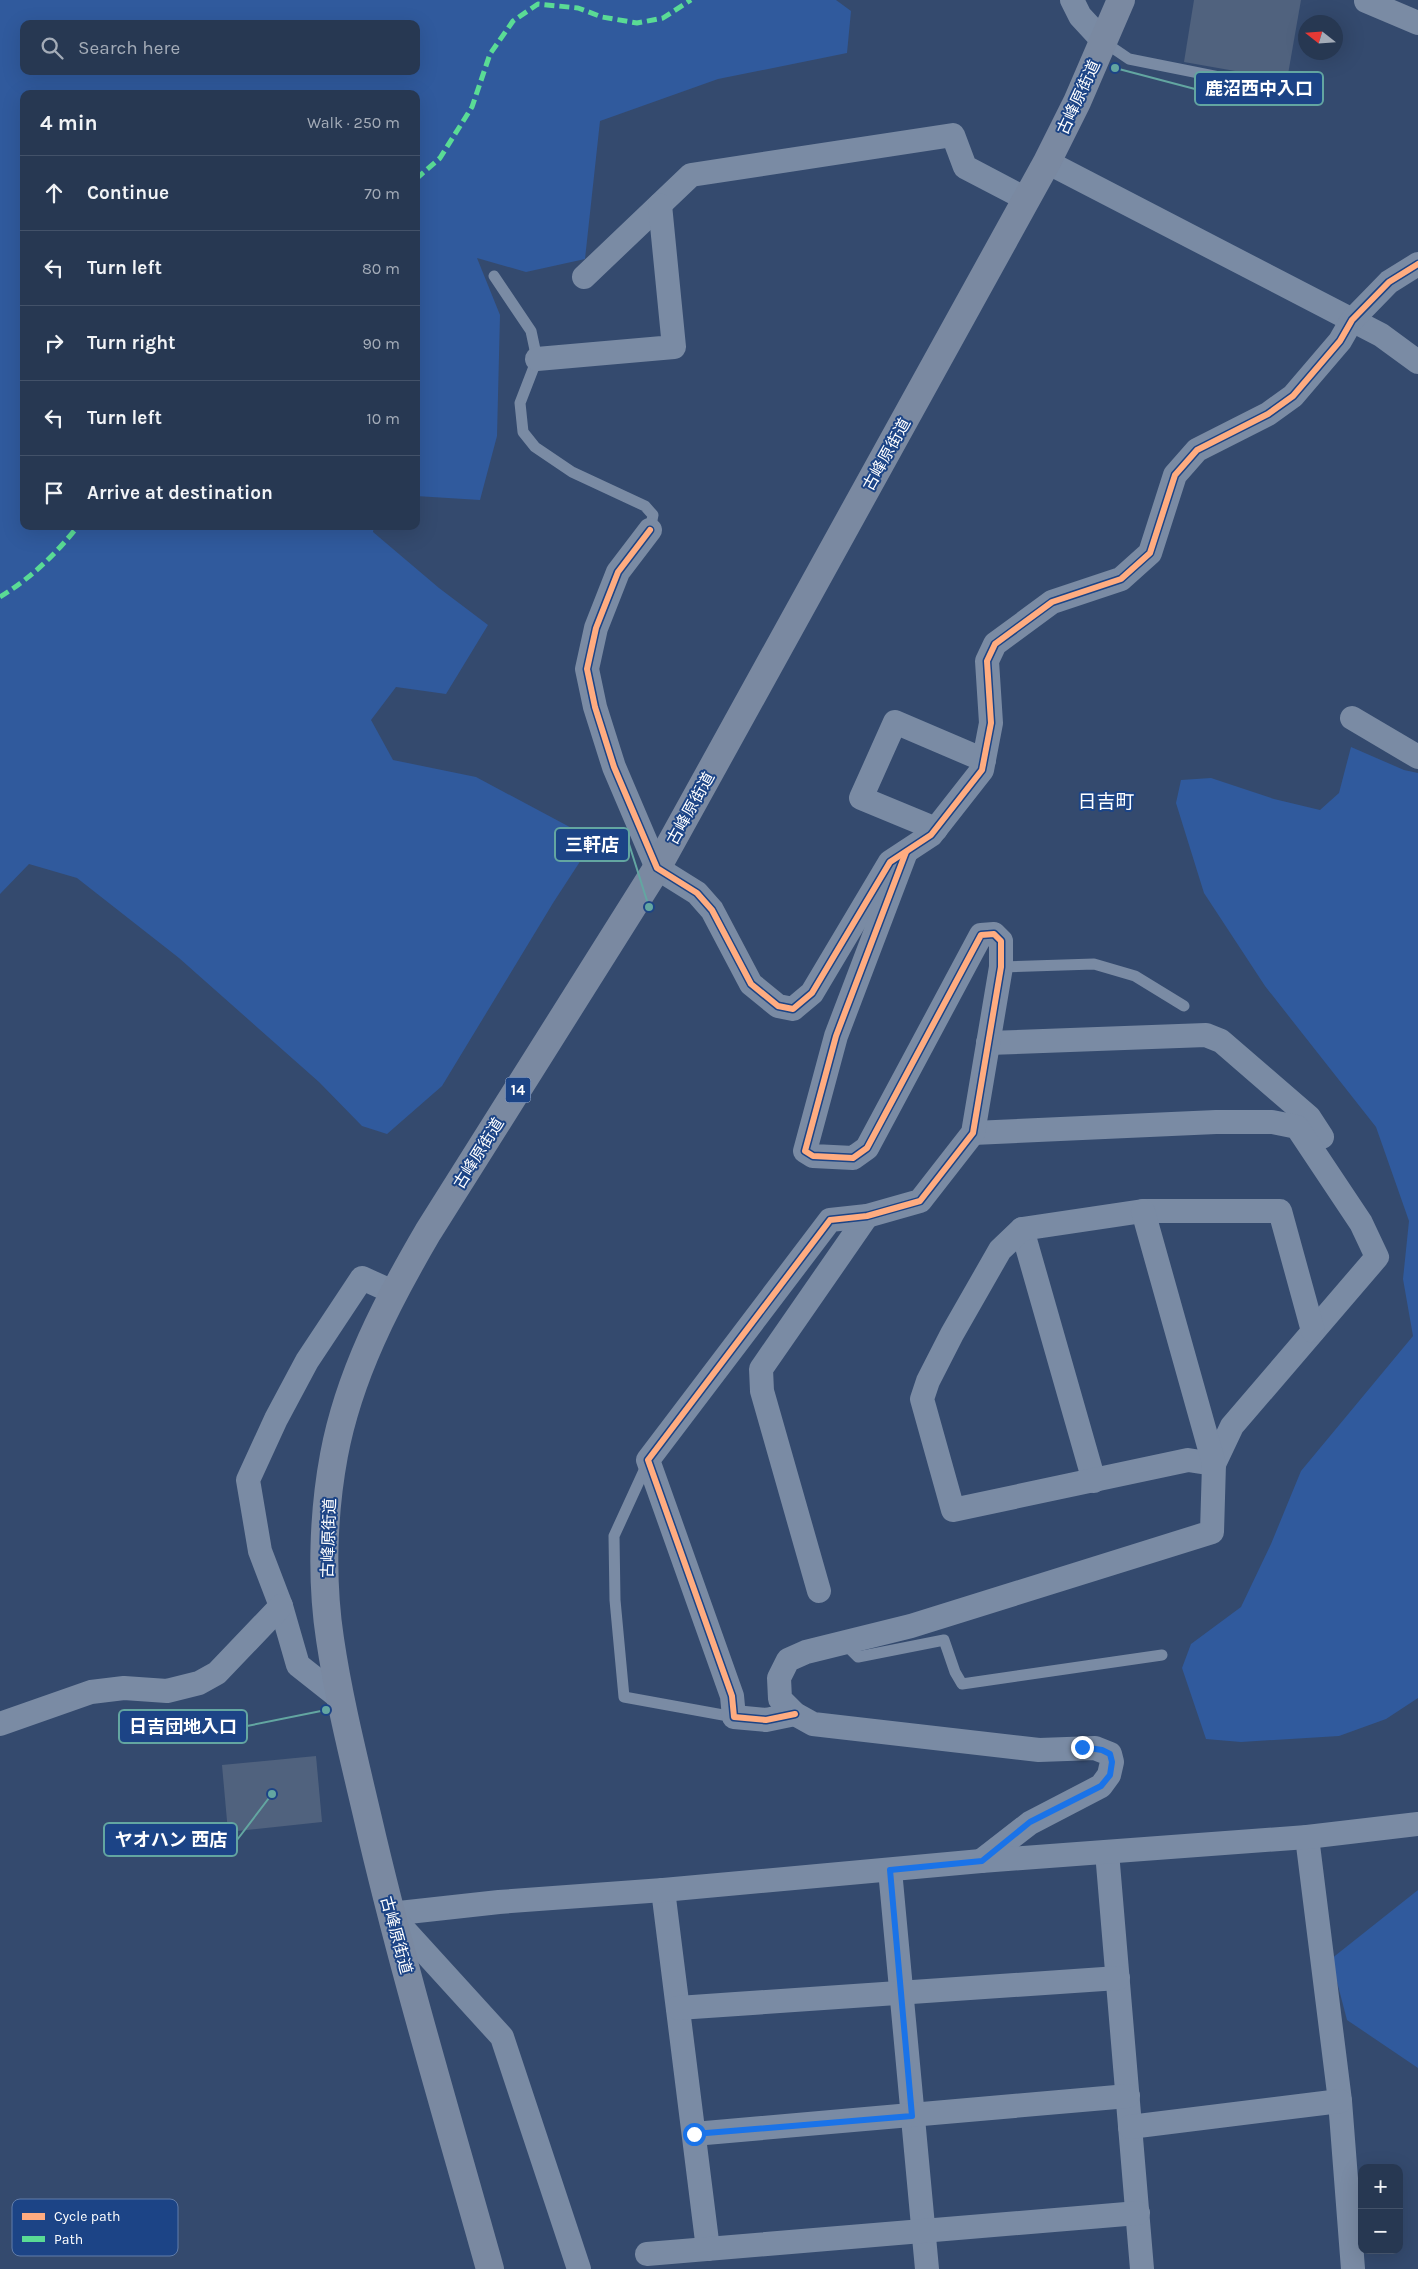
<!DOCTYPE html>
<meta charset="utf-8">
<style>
body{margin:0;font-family:Karla,"Noto Sans JP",sans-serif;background:#33435c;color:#f1f3f6}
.controls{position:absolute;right:15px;bottom:15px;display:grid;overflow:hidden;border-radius:10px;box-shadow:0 5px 20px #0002}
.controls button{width:45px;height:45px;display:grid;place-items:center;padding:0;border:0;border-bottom:1px solid #435269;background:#273852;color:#f1f3f6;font:25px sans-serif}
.compass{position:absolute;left:1298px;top:15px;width:45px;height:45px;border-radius:50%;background:#273852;box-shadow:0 5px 20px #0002;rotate:287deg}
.stop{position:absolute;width:15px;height:15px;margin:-11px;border:4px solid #1a73e8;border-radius:50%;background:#fff}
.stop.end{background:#1a73e8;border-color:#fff;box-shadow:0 1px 5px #0008}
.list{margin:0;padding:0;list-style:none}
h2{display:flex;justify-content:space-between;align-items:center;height:65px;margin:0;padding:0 20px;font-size:21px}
h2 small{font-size:16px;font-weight:400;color:#a4acb8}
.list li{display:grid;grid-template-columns:32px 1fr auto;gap:15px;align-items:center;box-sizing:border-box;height:75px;padding:0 20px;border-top:1px solid #435269}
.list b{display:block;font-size:19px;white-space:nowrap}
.list em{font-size:16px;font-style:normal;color:#a4acb8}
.icon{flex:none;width:28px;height:28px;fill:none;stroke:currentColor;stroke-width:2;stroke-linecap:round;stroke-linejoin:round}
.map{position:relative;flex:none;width:1418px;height:2269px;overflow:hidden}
.search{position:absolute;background:#273852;box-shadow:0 5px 20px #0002;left:20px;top:20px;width:400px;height:55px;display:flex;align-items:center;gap:12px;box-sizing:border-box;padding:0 18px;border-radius:10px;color:#a4acb8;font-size:19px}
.panel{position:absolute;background:#273852;box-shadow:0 5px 20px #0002;left:20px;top:90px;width:400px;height:440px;border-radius:10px}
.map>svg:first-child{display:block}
.green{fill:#305a9d;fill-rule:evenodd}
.building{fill:#50627e}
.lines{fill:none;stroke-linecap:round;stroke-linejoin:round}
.service{stroke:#7a8ba4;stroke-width:11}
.minor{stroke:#7a8ba4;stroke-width:24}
.primary{stroke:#7a89a1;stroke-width:28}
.quiet{stroke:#5adb95;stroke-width:5;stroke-dasharray:10 5;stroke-linecap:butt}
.cycleway-casing{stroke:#1c4486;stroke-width:9}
.cycleway{stroke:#ffac80;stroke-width:6}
.route{stroke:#1a73e8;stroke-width:6}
.labels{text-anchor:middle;stroke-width:4;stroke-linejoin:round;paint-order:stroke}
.shield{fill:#1c4486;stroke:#bbc7db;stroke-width:1}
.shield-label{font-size:15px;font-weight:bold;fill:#fff}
.street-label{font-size:16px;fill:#fff;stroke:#1c4486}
.quarter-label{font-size:19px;fill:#fff;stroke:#1c4486}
.key{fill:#1c4486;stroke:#607caa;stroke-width:1}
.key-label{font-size:14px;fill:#fff}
.leader{fill:none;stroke:#63a6a1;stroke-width:2}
.callout-dot{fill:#63a6a1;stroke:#1c4486;stroke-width:2}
.callout{fill:#1c4486;stroke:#63a6a1;stroke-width:2}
.callout-label{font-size:18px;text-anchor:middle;font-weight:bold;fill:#fff}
</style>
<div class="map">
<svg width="1418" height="2269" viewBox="0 0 1418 2269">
<rect width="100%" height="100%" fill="#344a6e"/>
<g class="green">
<path d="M0 0H836L851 11 847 53 718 79 600 121 585 259 526 272 477 258 500 315 497 436 480 500 416 496V94H24V526H374L373 532 439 588 488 625 446 694 396 687 371 720 393 760 476 777 594 840 553 903 442 1086 387 1134 362 1126 319 1082 179 958 77 878 29 864 0 894ZM24 24H416V71H24Z"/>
<polygon points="1351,747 1404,770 1418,773 1418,1698 1386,1719 1339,1736 1241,1742 1206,1739 1182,1668 1191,1644 1241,1607 1271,1544 1301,1471 1413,1336 1403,1279 1409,1221 1376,1127 1265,986 1204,893 1176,803 1181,780 1211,778 1274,799 1320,810 1339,793"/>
<polygon points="1418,1890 1418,2068 1347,2020 1331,1959"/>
</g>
<g class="building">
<polygon points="1194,0 1301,0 1287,80 1184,62"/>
<polygon points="316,1756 322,1822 228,1832 222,1765"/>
</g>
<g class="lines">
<g class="service">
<polyline points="1104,42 1129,59 1249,83 1300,100"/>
<polyline points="494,276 531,331 537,359 520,403 523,432 535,447 572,472 645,506 653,515 650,530"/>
<polyline points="1001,967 1094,964 1135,976 1184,1006"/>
<polyline points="647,1464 614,1536 615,1600 624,1697 734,1717"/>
<polyline points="844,1643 858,1657 944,1640 955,1672 962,1684 1162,1655"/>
</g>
<g class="minor">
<polyline points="1072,0 1080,16 1104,42"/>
<polyline points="1366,1 1418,23"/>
<polyline points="1047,162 1381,335 1418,362"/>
<polyline points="584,277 691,175 953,135 965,167 1026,199"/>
<polyline points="537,359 674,347 660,205"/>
<polyline points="650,530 618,572 596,628 587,669 595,707 614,767 657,868 697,893 712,910 751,984 778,1006 793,1009 812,993 890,862 931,835 982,770 991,723 987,661 995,644 1052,602 1121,579 1150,553 1175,475 1197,450 1268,414 1293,396 1340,341 1352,320 1389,282 1418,264"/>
<polyline points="1352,718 1418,757"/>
<polyline points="936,829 861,798 895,722 984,760"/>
<polyline points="988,1043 1206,1035 1221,1041 1309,1117 1322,1137"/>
<polyline points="973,1133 1216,1122 1272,1122 1297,1127 1361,1223 1377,1257 1232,1426 1214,1464"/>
<polyline points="1022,1229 1094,1481"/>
<polyline points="1214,1464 1188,1460 953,1510 922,1399 928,1381 952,1334 1000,1250 1022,1229 1143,1211 1280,1211 1313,1331"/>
<polyline points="819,1591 762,1391 761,1369 867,1216"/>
<polyline points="341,1699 298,1665 281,1606 260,1551 248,1480 276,1419 307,1361 362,1278 393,1292"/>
<polyline points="795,1714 766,1720 734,1717 732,1696 648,1460 830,1220 867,1216 920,1201 973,1133 1001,967 1001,941 994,934 981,935 867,1148 853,1158 813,1156 805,1151 836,1036 906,852"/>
<polyline points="0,1724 91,1692 124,1688 167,1691 199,1683 217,1673 281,1606"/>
<polyline points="1307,1837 1340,2101 1353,2269"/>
<polyline points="1107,1852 1142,2269"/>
<polyline points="981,1861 1030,1823 1101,1786 1109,1775 1112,1762 1110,1754 1095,1748 1039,1750 813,1724 795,1714 780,1699 779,1678 788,1660 806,1652 911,1626 1212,1532 1214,1464 1143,1211"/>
<polyline points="890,1870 927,2269"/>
<polyline points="663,1890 708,2249"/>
<polyline points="390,1914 499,1902 663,1890 981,1861 1307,1837 1418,1824"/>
<polyline points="390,1914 502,2037 579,2269"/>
<polyline points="678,2008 1118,1978"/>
<polyline points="1130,2127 1340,2101"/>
<polyline points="694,2134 1128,2096"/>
<polyline points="647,2254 1138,2213"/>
</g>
<path class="primary" d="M490 2269C448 2119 403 1970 368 1819 354 1759 339 1700 330 1639 321 1580 323 1514 334 1455 349 1375 387 1302 428 1232L657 868 1047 162 1077 102 1121 0"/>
<g class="quiet">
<polyline points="416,179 440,158 472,107 490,54 513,21 538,4 578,8 602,17 637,23 663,18 691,0"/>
<path d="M0 597C32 577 55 555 78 526"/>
</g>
<defs>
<g id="cycleway">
<polyline points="650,530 618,572 596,628 587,669 595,707 614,767 657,868 697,893 712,910 751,984 778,1006 793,1009 812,993 890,862 931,835 982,770 991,723 987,661 995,644 1052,602 1121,579 1150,553 1175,475 1197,450 1268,414 1293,396 1340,341 1352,320 1389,282 1418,264"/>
<polyline points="795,1714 766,1720 734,1717 732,1696 648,1460 830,1220 867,1216 920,1201 973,1133 1001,967 1001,941 994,934 981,935 867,1148 853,1158 813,1156 805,1151 836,1036 906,852"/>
</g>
</defs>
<use href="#cycleway" class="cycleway-casing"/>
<use href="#cycleway" class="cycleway"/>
</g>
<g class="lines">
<polyline class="route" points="694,2134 912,2116 890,1870 982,1861 1030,1822 1101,1786 1110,1775 1112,1762 1110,1754 1102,1750 1082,1747"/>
</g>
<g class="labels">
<rect class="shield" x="505.5" y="1077.5" width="25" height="25" rx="4"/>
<g class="shield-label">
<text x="518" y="1095">14</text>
</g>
<g class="street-label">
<text transform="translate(1078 97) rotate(-65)" y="6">古峰原街道</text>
<text transform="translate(886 454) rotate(-61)" y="6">古峰原街道</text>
<text transform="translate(690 808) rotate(-61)" y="6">古峰原街道</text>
<text transform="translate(478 1153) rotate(-58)" y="6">古峰原街道</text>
<text transform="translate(328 1538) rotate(-88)" y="6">古峰原街道</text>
<text transform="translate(397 1935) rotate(75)" y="6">古峰原街道</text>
</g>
<g class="quarter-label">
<text x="1106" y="808">日吉町</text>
</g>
</g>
<rect x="12" y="2199" width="166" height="57" rx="8" class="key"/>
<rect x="22" y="2213" width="23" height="7" fill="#ffac80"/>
<rect x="22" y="2236" width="23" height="6" fill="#5adb95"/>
<g class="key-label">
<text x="54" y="2221">Cycle path</text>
<text x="54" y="2244">Path</text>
</g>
<path class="leader" d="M1115 68L1195 89M649 907L629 844M326 1710L247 1726M272 1794L237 1840"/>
<g class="callout-dot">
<circle cx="1115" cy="68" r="5"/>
<circle cx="649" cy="907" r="5"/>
<circle cx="326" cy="1710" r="5"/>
<circle cx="272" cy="1794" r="5"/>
</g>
<g class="callout">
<rect x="1195" y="72" width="128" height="33" rx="5"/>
<rect x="555" y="828" width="74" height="33" rx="5"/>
<rect x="119" y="1710" width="128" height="33" rx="5"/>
<rect x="104" y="1823" width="133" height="33" rx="5"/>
</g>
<g class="callout-label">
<text x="1259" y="95">鹿沼西中入口</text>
<text x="592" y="851">三軒店</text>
<text x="183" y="1733">日吉団地入口</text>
<text x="171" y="1846">ヤオハン 西店</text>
</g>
</svg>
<div class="controls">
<button>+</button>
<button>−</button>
</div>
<svg class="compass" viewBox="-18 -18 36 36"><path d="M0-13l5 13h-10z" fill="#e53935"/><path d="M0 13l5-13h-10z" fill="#a4acb8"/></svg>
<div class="stop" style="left:694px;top:2134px"></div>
<div class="stop end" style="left:1082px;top:1747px"></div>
<div class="search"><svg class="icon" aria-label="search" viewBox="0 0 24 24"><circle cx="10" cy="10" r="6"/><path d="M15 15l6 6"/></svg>Search here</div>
<section class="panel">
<h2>4 min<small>Walk · 250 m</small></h2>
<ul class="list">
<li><svg class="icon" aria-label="ahead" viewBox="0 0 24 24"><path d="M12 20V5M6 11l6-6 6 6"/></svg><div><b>Continue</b></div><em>70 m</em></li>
<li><svg class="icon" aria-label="left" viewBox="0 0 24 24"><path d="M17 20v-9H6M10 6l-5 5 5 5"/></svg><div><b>Turn left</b></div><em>80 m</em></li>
<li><svg class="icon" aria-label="right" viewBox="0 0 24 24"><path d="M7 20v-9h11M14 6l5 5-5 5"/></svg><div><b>Turn right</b></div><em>90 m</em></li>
<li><svg class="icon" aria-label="left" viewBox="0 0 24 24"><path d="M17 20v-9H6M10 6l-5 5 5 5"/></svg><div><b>Turn left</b></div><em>10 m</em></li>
<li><svg class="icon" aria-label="arrive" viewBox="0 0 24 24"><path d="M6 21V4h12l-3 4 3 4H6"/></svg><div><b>Arrive at destination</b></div></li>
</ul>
</section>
</div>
